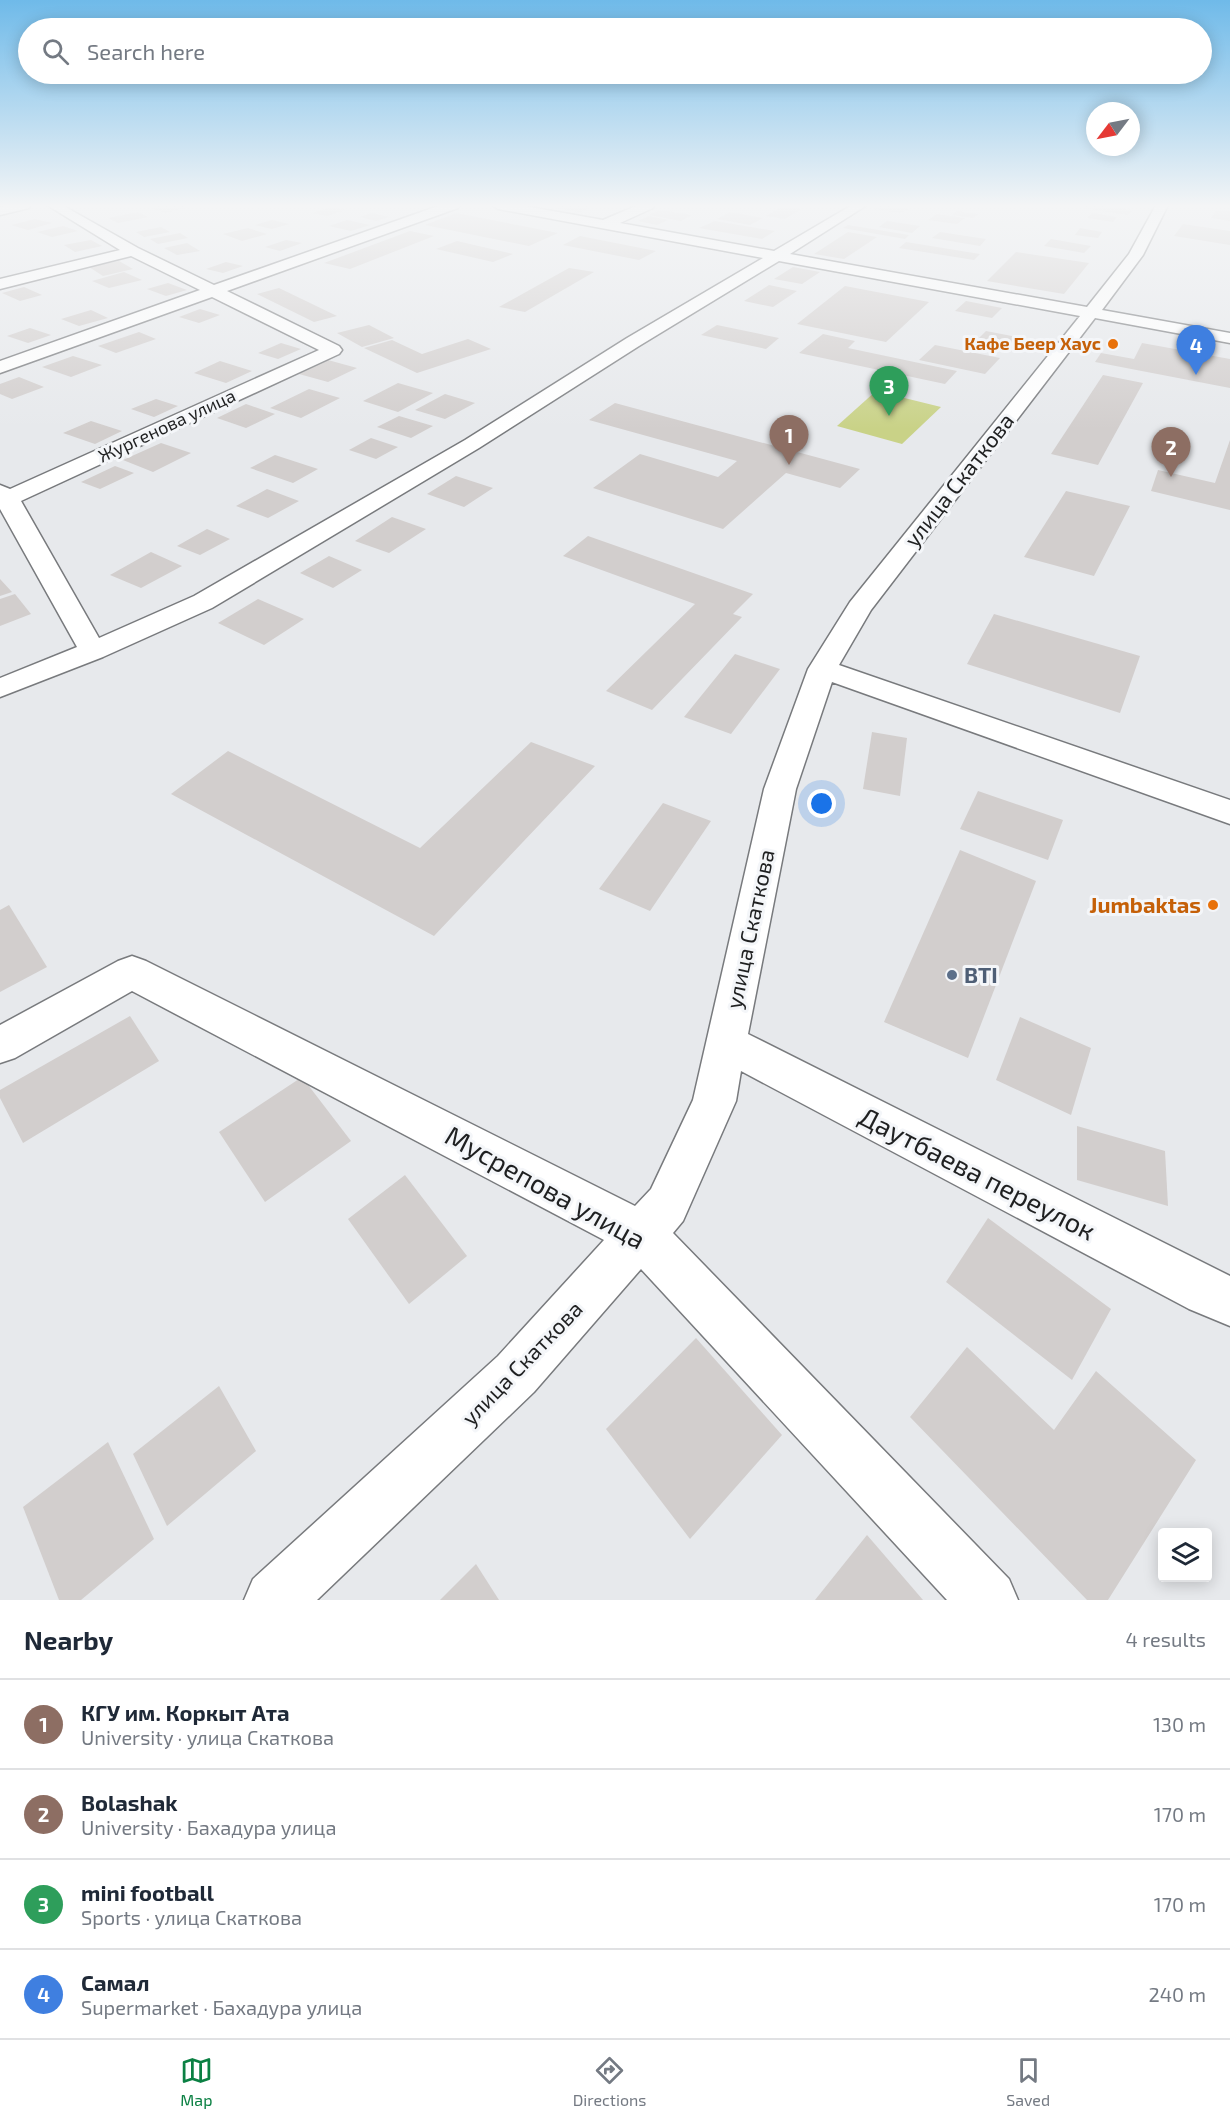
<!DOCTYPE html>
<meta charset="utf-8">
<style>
body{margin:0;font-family:"Exo 2",sans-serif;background:#f2f2f3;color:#1f2937}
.controls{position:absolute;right:18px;bottom:18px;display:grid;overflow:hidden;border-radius:6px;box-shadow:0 3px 15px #0003}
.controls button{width:54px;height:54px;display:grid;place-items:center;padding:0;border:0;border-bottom:2px solid #e0e1e3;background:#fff;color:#1f2937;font:30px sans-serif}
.compass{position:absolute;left:1086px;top:102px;width:54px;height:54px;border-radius:50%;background:#fff;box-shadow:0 3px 15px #0003;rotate:238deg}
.you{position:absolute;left:822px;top:804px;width:21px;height:21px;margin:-15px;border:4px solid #fff;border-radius:50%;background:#1a73e8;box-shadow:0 0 0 9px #1a73e833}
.badge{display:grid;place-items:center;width:39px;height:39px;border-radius:50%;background:#0b8043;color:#fff;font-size:20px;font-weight:700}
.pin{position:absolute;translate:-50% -50px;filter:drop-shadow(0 2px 3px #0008)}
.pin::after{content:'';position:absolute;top:32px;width:21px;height:18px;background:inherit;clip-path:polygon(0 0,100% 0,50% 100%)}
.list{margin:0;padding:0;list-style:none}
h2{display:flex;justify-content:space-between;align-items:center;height:78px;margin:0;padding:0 24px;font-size:26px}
h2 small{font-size:20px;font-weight:400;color:#747a83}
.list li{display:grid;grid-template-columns:39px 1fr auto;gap:18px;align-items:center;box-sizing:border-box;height:90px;padding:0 24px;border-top:2px solid #e0e1e3}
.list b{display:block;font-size:22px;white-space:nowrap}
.list p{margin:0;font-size:20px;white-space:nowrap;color:#747a83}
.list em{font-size:20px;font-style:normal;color:#747a83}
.icon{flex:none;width:33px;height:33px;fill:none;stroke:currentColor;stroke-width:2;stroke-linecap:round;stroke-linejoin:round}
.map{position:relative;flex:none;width:1230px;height:1600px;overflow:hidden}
.search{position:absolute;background:#fff;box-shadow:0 3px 15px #0003;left:18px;right:18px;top:18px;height:66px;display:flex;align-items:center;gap:15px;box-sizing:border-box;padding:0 21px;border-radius:33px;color:#747a83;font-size:22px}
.sheet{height:438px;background:#fff}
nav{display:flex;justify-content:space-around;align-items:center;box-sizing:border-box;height:84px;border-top:2px solid #e0e1e3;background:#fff;font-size:16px;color:#747a83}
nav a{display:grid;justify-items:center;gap:3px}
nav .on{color:#0b8043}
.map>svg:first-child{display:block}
.green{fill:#c9d287}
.building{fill:#d2cecd}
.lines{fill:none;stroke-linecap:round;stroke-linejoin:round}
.minor-casing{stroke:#787a7d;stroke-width:3}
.minor{fill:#fff;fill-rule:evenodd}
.food-dot{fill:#e8710a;stroke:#f4f6f9;stroke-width:2}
.service-dot{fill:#5c6f8a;stroke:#f4f6f9;stroke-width:2}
.labels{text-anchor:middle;stroke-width:6;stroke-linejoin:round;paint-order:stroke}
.far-food-label{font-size:18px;font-weight:bold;fill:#c56008;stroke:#f4f6f9;text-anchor:end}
.far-street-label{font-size:18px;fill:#1f2021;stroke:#f4f6f9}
.street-label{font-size:22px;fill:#1f2021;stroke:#f4f6f9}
.food-label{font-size:22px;font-weight:bold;fill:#c56008;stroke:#f4f6f9;text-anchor:end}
.service-label{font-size:22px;font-weight:bold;fill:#4e5e75;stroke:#f4f6f9;text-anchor:start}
.near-street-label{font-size:27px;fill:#1f2021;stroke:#f4f6f9}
</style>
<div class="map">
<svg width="1230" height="1600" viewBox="0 0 1230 1600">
<rect width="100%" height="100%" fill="#e7e9ec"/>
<polygon class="green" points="876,391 941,407 902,444 837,426"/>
<g class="building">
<polygon points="158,205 181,205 188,207 166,213 147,207"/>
<polygon points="564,205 585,205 593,206 580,212 556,208"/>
<polygon points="882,205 887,205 909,209 900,213 874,209"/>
<polygon points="1086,205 1099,205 1132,210 1128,215 1083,208"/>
<polygon points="783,206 801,209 785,219 766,216"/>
<polygon points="330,207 345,210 327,216 312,213"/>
<polygon points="660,210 692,215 681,221 649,215"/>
<polygon points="1217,210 1230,211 1230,221 1211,218"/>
<polygon points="957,211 978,214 973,218 952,215"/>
<polygon points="138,212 148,217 118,223 108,218"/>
<polygon points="730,212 763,218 750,225 717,219"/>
<polygon points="372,213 389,217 376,221 360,217"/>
<polygon points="456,213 558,233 529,246 425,225"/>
<polygon points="1092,213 1117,217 1113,222 1087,218"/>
<polygon points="937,214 965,218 957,224 928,220"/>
<polygon points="649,216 668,220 657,225 638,221"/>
<polygon points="35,219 52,223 28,230 11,225"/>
<polygon points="272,220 289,224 272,229 255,225"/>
<polygon points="347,220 370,225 351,231 329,226"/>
<polygon points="715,221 775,231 762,239 699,228"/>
<polygon points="887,221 920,226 912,233 879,227"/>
<polygon points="1183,224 1230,231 1230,245 1174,236"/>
<polygon points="848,225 909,235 905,239 843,228"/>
<polygon points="63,226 78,231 52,237 37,232"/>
<polygon points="161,227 170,232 144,237 136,232"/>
<polygon points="248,228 267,234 242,241 223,234"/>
<polygon points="1080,228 1102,232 1098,238 1075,235"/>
<polygon points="410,231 434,236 350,269 324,263"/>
<polygon points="848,232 877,237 844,259 814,254"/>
<polygon points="940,232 986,239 980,246 932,238"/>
<polygon points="180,233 188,238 158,244 150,239"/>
<polygon points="580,236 656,251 639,260 563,245"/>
<polygon points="1051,239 1091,246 1084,253 1044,246"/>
<polygon points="91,240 102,246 75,252 64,245"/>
<polygon points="286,240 302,243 280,251 265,247"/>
<polygon points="457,241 513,254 493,262 436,249"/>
<polygon points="906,242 980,254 974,260 899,248"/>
<polygon points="187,243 200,251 177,255 164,248"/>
<polygon points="1016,252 1089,263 1064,294 987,281"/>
<polygon points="119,261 133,269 103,276 89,267"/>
<polygon points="226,262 243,266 223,273 206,269"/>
<polygon points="793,267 820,272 802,284 774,279"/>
<polygon points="569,268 594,272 525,312 499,307"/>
<polygon points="124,272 142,280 109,288 92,281"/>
<polygon points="168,283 187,290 166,296 147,289"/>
<polygon points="769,285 797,291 773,307 744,301"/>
<polygon points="845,286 929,302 886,342 797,324"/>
<polygon points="24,287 42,295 20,301 2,293"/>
<polygon points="279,288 337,316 314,322 257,294"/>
<polygon points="966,301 1002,308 992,318 955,311"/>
<polygon points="200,309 220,315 199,323 179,317"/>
<polygon points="91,310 108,318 79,326 61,319"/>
<polygon points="369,325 394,338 362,347 337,333"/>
<polygon points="717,325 779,338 766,349 701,335"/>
<polygon points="30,328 51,335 28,343 7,336"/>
<polygon points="986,331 1017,337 1010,346 977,340"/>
<polygon points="139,332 156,339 116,353 98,346"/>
<polygon points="823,334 855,341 848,348 957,371 945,384 799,353"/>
<polygon points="468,339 491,349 417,373 364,348 392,340 422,354"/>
<polygon points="281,343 301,349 278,359 258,353"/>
<polygon points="1142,343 1230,359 1230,388 1095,362 1101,353 1134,359"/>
<polygon points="935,345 1000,358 985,374 919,360"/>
<polygon points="73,356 102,365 71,377 42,367"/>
<polygon points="328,360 357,368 328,382 299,374"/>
<polygon points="220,361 252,371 226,383 194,373"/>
<polygon points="1103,375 1143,383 1098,465 1051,454"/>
<polygon points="19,377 44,387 12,399 0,394 0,384"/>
<polygon points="398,383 433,393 398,412 363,401"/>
<polygon points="309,389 340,398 301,418 270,408"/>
<polygon points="445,394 475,403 445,419 415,410"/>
<polygon points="156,399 178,406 154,417 131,409"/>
<polygon points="615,403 860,469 840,488 786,473 723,529 593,488 640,454 718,477 737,461 589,420"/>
<polygon points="246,404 275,414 246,428 217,418"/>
<polygon points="399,416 433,426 411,438 377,427"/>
<polygon points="91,421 122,431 95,444 63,433"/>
<polygon points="371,438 398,447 376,459 349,450"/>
<polygon points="1230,440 1230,510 1151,491 1158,470 1215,483"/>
<polygon points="161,443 191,453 153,472 123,460"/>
<polygon points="275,455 318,469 293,483 250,468"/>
<polygon points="115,466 134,473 100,489 81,482"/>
<polygon points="456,476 493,488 464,507 427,494"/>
<polygon points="267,489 299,501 268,518 236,506"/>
<polygon points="1066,491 1130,506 1094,576 1024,557"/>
<polygon points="392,517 426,529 389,553 355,541"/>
<polygon points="207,529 230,539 200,555 177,546"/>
<polygon points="588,536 753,594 733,614 742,617 652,710 606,691 695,604 563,556"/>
<polygon points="151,552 182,566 141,588 110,575"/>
<polygon points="329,556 362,570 333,588 300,573"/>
<polygon points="0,579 12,592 0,596"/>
<polygon points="15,594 31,614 0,626 0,599"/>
<polygon points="258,599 304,619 264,645 218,623"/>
<polygon points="994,614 1140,656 1120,713 967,664"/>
<polygon points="735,654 780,669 731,734 684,717"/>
<polygon points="872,732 907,738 900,796 863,789"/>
<polygon points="531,742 595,766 434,936 171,794 228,751 420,848"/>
<polygon points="978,791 1063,820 1048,860 960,829"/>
<polygon points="663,803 711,821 650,911 599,889"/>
<polygon points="960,850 1036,881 968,1058 884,1022"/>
<polygon points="9,905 47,967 0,992 0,910"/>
<polygon points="130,1016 159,1061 23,1143 0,1098 0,1090"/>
<polygon points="1020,1017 1091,1048 1071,1115 996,1080"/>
<polygon points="302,1077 351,1141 265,1202 219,1132"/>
<polygon points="1077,1126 1165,1151 1168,1206 1077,1180"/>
<polygon points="405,1175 467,1256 409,1304 348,1219"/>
<polygon points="988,1218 1111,1309 1072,1380 946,1282"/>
<polygon points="696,1338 782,1435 690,1539 606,1429"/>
<polygon points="967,1347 1054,1430 1096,1371 1196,1460 1108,1600 1087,1600 910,1417"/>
<polygon points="219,1386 256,1451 167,1526 133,1454"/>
<polygon points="108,1442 154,1539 81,1600 59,1600 23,1507"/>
<polygon points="867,1535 923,1600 815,1600"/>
<polygon points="476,1564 499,1600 440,1600"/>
</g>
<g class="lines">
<defs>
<g id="minor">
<polygon points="9,205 31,205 29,208 0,215 0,207"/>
<polygon points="47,205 62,205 138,248 214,285 441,205 460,205 458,208 227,291 339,346 342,350 339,354 21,501 99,638 194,596 465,440 627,338 763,258 498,209 492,205 519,205 603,220 638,205 654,205 653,208 620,223 774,251 852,205 867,205 790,254 1087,307 1129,254 1156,205 1168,205 1143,255 1102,310 1230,333 1230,343 1095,318 871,610 839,665 1230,800 1230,824 832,682 796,789 748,1034 1230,1276 1230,1326 1189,1309 741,1071 736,1101 683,1221 673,1233 1009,1579 1018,1600 947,1600 641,1269 534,1392 317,1600 244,1600 253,1579 498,1356 604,1240 132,991 15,1058 0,1063 0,1025 118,961 132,956 146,961 635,1206 651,1189 693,1100 764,789 808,669 850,602 1080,316 779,261 639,346 479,448 212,608 103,657 0,697 0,678 77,647 0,509 0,485 10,489 319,350 212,297 0,373 0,361 200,290 131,256 0,289 0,279 120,250"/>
</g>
</defs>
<use href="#minor" class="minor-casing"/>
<use href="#minor" class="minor"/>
</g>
<linearGradient id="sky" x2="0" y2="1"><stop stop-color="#6fbae9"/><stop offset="0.48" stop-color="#f4f5f6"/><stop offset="1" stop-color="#f4f5f6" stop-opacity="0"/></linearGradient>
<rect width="1230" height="429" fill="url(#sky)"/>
<g class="food-dot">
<circle cx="1113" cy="344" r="6"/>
<circle cx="1213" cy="905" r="6"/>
</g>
<circle class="service-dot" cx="952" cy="975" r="6"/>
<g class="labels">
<g class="far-food-label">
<text x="1101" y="350">Кафе Беер Хаус</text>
</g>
<g class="far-street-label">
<text transform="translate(167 426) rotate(-25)" y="6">Жургенова улица</text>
</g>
<g class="street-label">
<text transform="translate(959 480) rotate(-52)" y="8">улица Скаткова</text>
<text transform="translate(750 929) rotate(-78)" y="8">улица Скаткова</text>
<text transform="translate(522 1363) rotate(-46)" y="8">улица Скаткова</text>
</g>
<g class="food-label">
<text x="1201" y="913">Jumbaktas</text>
</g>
<g class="service-label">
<text x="964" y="983">BTI</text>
</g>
<g class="near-street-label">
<text transform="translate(977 1174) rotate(27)" y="9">Даутбаева переулок</text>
<text transform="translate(545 1188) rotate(29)" y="9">Мусрепова улица</text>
</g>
</g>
</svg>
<div class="controls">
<button><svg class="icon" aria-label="layers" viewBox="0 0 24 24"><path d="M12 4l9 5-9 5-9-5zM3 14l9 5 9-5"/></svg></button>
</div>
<svg class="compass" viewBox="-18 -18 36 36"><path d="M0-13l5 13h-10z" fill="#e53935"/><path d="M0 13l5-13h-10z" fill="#747a83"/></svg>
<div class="you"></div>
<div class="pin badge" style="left:789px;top:465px;background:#8d6e63">1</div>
<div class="pin badge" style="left:1171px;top:477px;background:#8d6e63">2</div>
<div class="pin badge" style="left:889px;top:416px;background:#2e9e5b">3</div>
<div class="pin badge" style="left:1196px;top:375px;background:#3f7fe0">4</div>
<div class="search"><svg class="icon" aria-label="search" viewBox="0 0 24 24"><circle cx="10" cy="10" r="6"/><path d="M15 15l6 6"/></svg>Search here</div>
</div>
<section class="sheet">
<h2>Nearby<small>4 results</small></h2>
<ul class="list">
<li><span class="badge" style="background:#8d6e63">1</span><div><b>КГУ им. Коркыт Ата</b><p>University · улица Скаткова</p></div><em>130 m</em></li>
<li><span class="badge" style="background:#8d6e63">2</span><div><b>Bolashak</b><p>University · Бахадура улица</p></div><em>170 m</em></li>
<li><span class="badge" style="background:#2e9e5b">3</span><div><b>mini football</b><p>Sports · улица Скаткова</p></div><em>170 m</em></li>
<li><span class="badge" style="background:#3f7fe0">4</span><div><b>Самал</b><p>Supermarket · Бахадура улица</p></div><em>240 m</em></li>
</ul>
</section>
<nav>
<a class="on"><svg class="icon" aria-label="map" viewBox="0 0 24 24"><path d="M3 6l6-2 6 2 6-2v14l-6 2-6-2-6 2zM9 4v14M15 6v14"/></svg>Map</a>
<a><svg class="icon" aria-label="directions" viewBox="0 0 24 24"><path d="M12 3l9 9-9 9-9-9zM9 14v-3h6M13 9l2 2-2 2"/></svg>Directions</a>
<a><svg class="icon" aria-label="saved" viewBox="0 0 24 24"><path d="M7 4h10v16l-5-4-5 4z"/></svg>Saved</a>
</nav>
